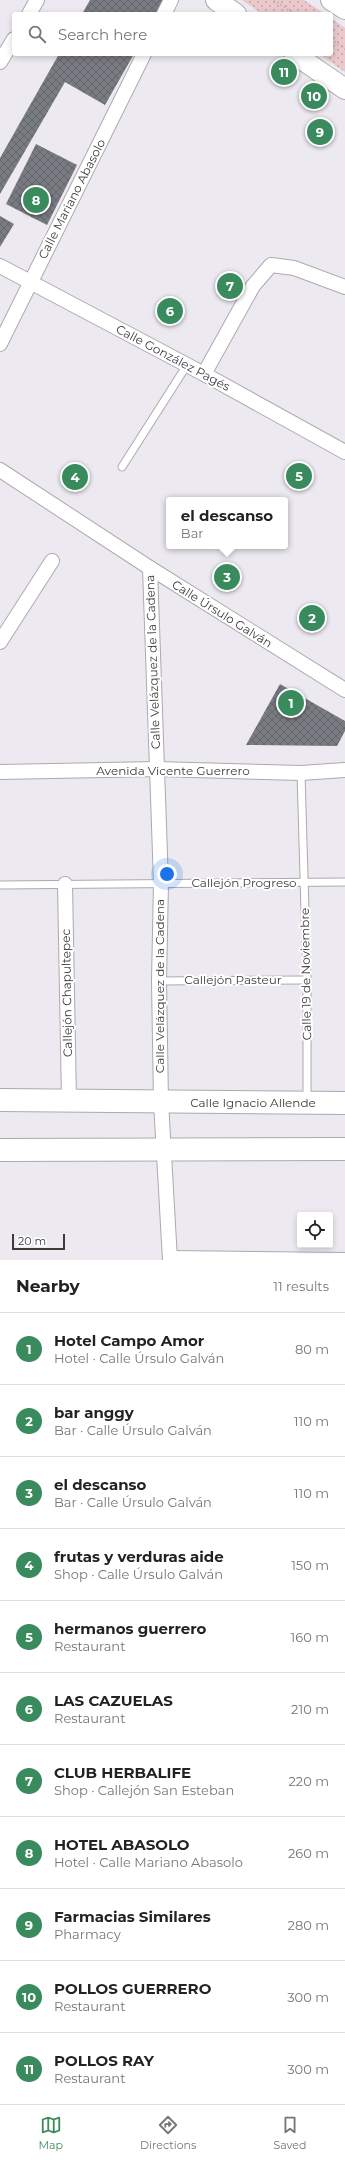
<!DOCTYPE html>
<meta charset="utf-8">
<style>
body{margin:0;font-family:Montserrat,sans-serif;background:#f2f2f2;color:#222}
.controls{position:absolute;right:12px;bottom:12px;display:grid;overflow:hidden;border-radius:4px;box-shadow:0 2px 6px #0003}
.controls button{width:36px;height:36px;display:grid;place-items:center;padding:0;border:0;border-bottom:1px solid #e0e0e0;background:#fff;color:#222;font:20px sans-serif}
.scale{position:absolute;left:12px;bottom:10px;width:53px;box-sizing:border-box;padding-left:4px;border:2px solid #3c3a3d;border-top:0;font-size:11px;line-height:14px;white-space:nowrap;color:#3c3a3d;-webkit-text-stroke:3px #fff;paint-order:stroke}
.you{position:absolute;left:167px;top:874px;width:14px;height:14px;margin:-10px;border:3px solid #fff;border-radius:50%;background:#1a73e8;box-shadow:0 0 0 6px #1a73e833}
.badge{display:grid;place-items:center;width:26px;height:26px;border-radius:50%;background:#398b5d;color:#fff;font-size:13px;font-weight:700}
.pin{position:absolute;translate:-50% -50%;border:2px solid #fff;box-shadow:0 1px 4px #0006}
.popup{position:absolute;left:166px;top:497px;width:122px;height:52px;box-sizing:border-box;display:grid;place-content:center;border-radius:4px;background:#fff;filter:drop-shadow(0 1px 3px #0005);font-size:13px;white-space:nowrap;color:#767676}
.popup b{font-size:15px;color:#222}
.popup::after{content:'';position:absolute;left:50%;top:100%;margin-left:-8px;border:8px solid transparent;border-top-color:#fff}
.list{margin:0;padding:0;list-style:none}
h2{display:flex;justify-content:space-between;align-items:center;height:52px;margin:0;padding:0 16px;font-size:17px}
h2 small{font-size:13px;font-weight:400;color:#767676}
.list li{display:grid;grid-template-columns:26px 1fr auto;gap:12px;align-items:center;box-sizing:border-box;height:72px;padding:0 16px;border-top:1px solid #e0e0e0}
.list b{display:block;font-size:15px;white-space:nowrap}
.list p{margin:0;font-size:13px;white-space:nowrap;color:#767676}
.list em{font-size:13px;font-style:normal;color:#767676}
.icon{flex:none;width:22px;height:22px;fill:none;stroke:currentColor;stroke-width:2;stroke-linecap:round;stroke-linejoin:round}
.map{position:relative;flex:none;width:345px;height:1260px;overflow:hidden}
.search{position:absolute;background:#fff;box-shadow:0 2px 6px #0003;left:12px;right:12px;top:12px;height:44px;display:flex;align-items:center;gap:10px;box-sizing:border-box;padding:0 14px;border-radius:4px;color:#767676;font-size:15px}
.sheet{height:844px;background:#fff}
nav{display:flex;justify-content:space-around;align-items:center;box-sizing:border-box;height:56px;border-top:1px solid #e0e0e0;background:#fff;font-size:11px;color:#767676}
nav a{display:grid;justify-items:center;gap:2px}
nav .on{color:#398b5d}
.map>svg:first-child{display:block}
.park{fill:url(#park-dots)}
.building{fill:url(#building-cross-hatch)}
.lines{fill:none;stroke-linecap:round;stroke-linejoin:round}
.service-casing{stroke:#ada9b0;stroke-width:9}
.minor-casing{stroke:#ada9b0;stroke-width:16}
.secondary-casing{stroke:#ada9b0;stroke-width:22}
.primary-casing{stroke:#ada9b0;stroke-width:24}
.path{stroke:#afacb2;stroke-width:2.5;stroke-dasharray:1 3;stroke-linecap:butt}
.service{stroke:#fff;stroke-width:7}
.minor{stroke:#fff;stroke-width:14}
.secondary{stroke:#fff;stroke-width:20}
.primary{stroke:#fff;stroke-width:22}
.labels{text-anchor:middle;stroke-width:4;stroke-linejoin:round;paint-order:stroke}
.street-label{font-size:12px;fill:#3c3a3d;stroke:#fff}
</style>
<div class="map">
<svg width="345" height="1260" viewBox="0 0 345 1260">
<defs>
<pattern id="park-dots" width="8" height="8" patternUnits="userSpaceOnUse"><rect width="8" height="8" fill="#eac8cc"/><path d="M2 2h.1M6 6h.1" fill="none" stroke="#bfa3a7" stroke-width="1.8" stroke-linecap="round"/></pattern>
<pattern id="building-cross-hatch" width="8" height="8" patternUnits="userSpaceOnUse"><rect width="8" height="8" fill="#797b82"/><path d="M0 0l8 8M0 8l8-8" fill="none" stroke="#64666c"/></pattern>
</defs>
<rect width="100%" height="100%" fill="#ede9f1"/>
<g class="park">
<polygon points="242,0 304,0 325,14 262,14"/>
<polygon points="331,18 345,28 345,72 319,54 331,54"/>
</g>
<g class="building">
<polygon points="90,0 165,0 157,14 82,14"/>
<polygon points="59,54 134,54 105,105 65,82 0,194 0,158"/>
<polygon points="36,144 77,165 47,225 6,204"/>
<polygon points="0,216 14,224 0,247"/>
<polygon points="280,684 345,721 345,731 337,746 246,745"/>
</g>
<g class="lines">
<defs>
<g id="service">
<polyline points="122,467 187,365"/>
<polyline points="301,773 307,980 307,1100"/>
<polyline points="0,885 345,882"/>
<polyline points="159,981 307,980"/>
</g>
<g id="minor">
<polyline points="29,14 37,0"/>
<polyline points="164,14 171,0"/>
<polyline points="0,62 14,39"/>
<polyline points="0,266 204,374 345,452"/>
<polyline points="0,344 144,54"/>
<polyline points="204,374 253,286 271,265 294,268 345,287"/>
<polyline points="0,470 150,568 345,690"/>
<polyline points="150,568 161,883 159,981 161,1102 170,1260"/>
<polyline points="0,642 52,561"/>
<polyline points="0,772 157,769 301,773 345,770"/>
<polyline points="65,884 69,1101"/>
<polyline points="170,1258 345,1260"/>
</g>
<g id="secondary">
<polyline points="216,0 236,14"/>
<polyline points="331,0 345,9"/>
<polyline points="294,54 345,89"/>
</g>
<g id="primary">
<polyline points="0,1100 345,1103"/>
<polyline points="0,1150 345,1149"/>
</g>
</defs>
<use href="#service" class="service-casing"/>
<use href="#minor" class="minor-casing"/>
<use href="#secondary" class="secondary-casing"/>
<use href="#primary" class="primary-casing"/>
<g class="path">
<polyline points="274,0 294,14"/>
<polyline points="331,40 345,49"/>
</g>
<use href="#service" class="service"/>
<use href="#minor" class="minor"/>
<use href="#secondary" class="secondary"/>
<use href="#primary" class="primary"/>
</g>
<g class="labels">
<g class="street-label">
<text transform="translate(72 199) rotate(-63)" y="4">Calle Mariano Abasolo</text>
<text transform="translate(173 358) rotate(28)" y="4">Calle González Pagés</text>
<text transform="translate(222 614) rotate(32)" y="4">Calle Úrsulo Galván</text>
<text transform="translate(153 662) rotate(-92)" y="4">Calle Velázquez de la Cadena</text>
<text x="173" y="775">Avenida Vicente Guerrero</text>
<text x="244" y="887">Callejón Progreso</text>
<text transform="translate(306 974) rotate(-91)" y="4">Calle 19 de Noviembre</text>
<text x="233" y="984">Callejón Pasteur</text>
<text transform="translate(160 986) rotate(-90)" y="4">Calle Velázquez de la Cadena</text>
<text transform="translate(67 993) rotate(-91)" y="4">Callejón Chapultepec</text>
<text x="253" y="1107">Calle Ignacio Allende</text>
</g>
</g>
</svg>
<div class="controls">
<button><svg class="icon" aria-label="locate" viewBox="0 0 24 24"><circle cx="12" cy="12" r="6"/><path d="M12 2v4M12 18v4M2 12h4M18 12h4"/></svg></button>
</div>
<div class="scale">20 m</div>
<div class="you"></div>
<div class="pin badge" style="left:291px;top:703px">1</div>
<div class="pin badge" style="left:312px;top:618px">2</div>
<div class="pin badge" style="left:227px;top:577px">3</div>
<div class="popup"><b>el descanso</b>Bar</div>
<div class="pin badge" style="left:75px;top:477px">4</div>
<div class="pin badge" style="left:299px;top:476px">5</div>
<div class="pin badge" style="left:170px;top:311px">6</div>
<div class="pin badge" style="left:230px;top:286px">7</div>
<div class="pin badge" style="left:36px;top:200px">8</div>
<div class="pin badge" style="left:320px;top:132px">9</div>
<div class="pin badge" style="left:314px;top:96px">10</div>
<div class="pin badge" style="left:284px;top:72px">11</div>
<div class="search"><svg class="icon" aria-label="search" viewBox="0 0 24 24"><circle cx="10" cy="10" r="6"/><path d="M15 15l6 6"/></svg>Search here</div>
</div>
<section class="sheet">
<h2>Nearby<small>11 results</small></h2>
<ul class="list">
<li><span class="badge">1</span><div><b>Hotel Campo Amor</b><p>Hotel · Calle Úrsulo Galván</p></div><em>80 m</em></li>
<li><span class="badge">2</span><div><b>bar anggy</b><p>Bar · Calle Úrsulo Galván</p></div><em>110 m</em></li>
<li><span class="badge">3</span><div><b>el descanso</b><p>Bar · Calle Úrsulo Galván</p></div><em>110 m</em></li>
<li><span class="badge">4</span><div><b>frutas y verduras aide</b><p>Shop · Calle Úrsulo Galván</p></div><em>150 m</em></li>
<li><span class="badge">5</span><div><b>hermanos guerrero</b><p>Restaurant</p></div><em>160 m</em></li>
<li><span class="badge">6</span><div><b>LAS CAZUELAS</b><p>Restaurant</p></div><em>210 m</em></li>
<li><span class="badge">7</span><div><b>CLUB HERBALIFE</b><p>Shop · Callejón San Esteban</p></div><em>220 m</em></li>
<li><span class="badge">8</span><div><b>HOTEL ABASOLO</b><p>Hotel · Calle Mariano Abasolo</p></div><em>260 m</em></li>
<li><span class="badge">9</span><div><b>Farmacias Similares</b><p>Pharmacy</p></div><em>280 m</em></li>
<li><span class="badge">10</span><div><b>POLLOS GUERRERO</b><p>Restaurant</p></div><em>300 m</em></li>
<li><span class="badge">11</span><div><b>POLLOS RAY</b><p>Restaurant</p></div><em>300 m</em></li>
</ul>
</section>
<nav>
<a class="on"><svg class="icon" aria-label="map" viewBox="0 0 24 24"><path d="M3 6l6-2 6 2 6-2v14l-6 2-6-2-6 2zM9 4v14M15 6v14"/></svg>Map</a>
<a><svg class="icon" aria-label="directions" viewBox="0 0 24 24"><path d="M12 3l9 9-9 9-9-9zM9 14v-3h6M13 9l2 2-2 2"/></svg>Directions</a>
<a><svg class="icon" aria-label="saved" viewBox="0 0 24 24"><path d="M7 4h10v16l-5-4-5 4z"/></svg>Saved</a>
</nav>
